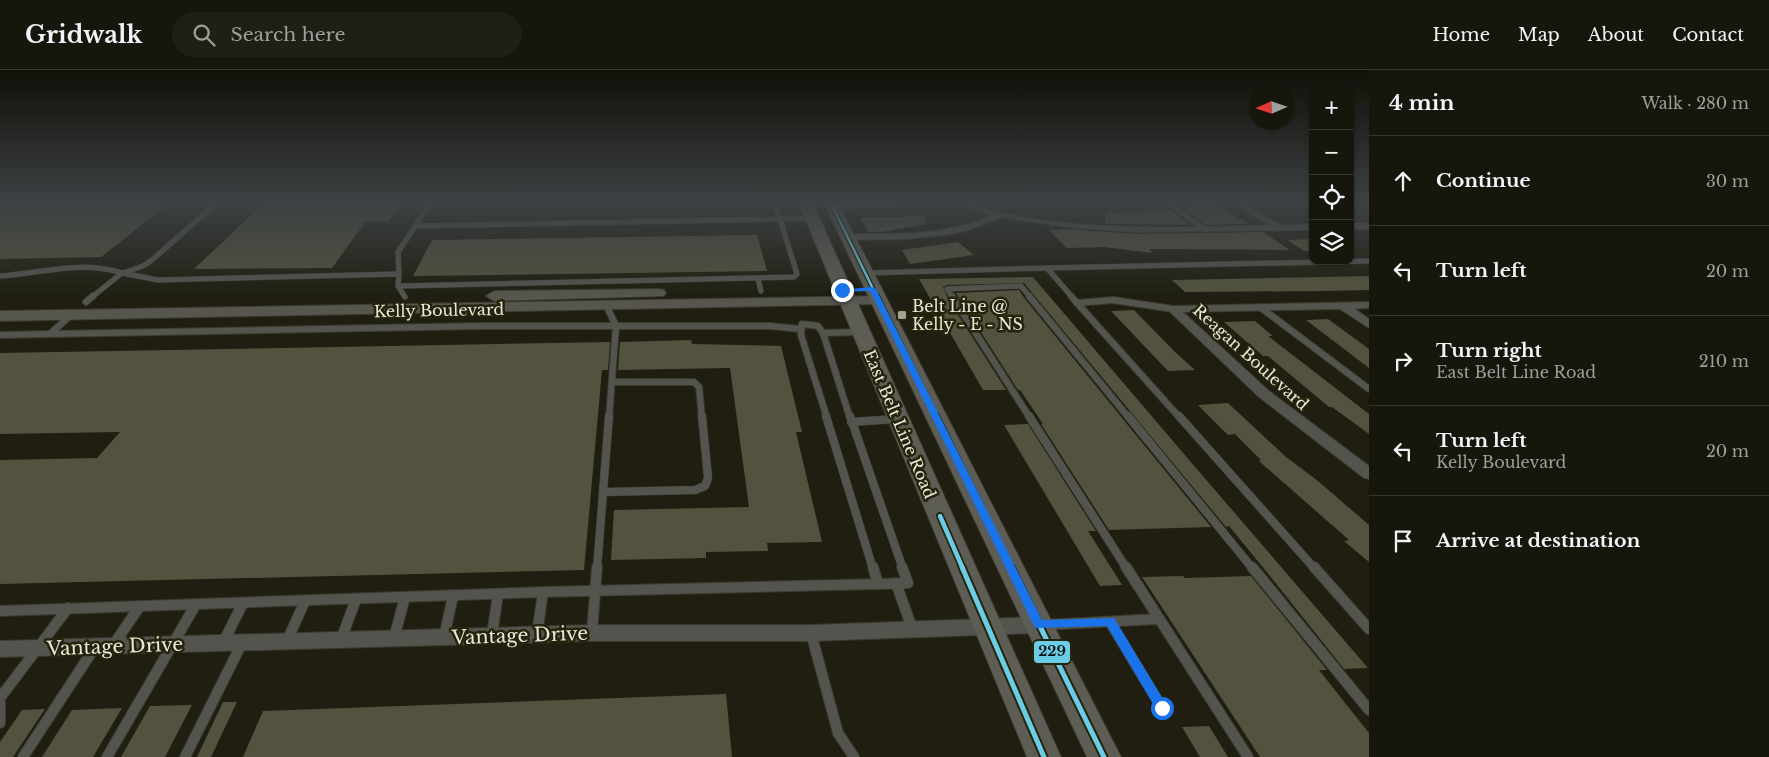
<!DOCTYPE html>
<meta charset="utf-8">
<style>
body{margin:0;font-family:"Libre Baskerville",serif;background:#201f16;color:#f1f3f6}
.controls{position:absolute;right:15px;top:15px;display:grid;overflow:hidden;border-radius:10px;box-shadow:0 1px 4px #0004}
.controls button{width:45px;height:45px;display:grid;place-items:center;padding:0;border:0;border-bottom:1px solid #36352e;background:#17160d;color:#f1f3f6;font:25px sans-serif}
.compass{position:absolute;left:1249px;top:15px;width:45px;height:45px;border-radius:50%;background:#17160d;box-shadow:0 1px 4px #0004;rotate:267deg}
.stop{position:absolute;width:15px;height:15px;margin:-11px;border:4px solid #1a73e8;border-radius:50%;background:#fff}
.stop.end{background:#1a73e8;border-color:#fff;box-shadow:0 1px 5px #0008}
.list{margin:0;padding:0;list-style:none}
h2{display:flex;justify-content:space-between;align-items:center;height:65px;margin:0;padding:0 20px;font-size:21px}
h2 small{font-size:16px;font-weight:400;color:#9e9f9d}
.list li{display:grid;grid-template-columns:32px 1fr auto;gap:15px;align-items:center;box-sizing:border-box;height:90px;padding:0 20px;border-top:1px solid #36352e}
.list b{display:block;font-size:19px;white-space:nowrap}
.list p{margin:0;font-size:16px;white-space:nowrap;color:#9e9f9d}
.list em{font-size:16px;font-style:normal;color:#9e9f9d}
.icon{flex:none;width:28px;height:28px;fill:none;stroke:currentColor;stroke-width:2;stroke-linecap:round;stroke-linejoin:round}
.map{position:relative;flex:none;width:1369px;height:687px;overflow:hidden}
header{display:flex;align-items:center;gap:30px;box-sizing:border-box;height:70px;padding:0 25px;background:#17160d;border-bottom:1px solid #36352e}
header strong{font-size:24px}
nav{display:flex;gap:28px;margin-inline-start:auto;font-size:18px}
.search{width:350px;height:45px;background:#201f16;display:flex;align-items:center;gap:12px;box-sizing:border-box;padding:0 18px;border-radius:28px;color:#9e9f9d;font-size:19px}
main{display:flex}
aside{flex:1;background:#17160d}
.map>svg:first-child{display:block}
.building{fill:#53523e}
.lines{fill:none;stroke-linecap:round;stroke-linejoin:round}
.lane-far3-casing{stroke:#3a392e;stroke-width:6}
.lane-far2-casing{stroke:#3a392e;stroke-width:8}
.lane-far1-casing{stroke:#3a392e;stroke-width:9}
.lane-casing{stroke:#3a392e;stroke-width:12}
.street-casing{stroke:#3a392e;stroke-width:2}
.secondary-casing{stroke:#3a392e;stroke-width:2}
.primary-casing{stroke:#3a392e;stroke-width:2}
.lane-far3{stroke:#54544f;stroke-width:5}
.lane-far2{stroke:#54544f;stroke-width:6}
.lane-far1{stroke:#54544f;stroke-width:8}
.lane{stroke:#54544f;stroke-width:10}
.street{fill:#54544f;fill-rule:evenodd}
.secondary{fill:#56554e;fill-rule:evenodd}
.primary{fill:#5d5d56;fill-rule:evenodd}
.bus-1-far3-casing{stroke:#25230b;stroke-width:5}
.bus-1-far2-casing{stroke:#25230b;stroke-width:6}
.bus-1-far1-casing{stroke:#25230b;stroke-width:8}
.bus-1-casing{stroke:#25230b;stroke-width:9}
.bus-1-far3{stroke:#6bcce7;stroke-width:2.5}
.bus-1-far2{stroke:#6bcce7;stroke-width:3}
.bus-1-far1{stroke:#6bcce7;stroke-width:4.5}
.bus-1{stroke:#6bcce7;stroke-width:5}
.route{fill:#1a73e8}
.poi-dot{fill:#a2a193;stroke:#25230b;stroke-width:2}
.labels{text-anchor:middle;stroke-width:5;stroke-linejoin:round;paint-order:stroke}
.poi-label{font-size:16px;fill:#e8e7d9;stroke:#25230b;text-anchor:start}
.street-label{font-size:16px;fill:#e8e7d9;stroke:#25230b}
.near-street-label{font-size:19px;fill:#e8e7d9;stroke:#25230b}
.line-badge{stroke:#25230b;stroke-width:2}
.pale-badge-label{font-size:14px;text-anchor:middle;font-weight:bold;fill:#111}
</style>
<header>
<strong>Gridwalk</strong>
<div class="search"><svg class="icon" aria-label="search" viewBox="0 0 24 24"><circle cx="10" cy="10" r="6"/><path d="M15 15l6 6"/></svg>Search here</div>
<nav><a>Home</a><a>Map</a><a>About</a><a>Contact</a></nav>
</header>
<main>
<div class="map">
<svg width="1369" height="687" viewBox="0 0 1369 687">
<rect width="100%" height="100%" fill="#1f1e11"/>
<g class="building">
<polygon points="0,131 172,131 101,187 0,189"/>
<polygon points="266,131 403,131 389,151 366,151 332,198 194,199"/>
<polygon points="1183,131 1211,131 1249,154 1205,155 1183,138 1197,138"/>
<polygon points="1145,139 1169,139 1191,155 1105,154 1106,143 1148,142"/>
<polygon points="925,146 926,154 882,162 868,162 860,148"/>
<polygon points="1071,159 1136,164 1263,162 1290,180 1149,179 1152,183 1105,177 1067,178 1049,160"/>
<polygon points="757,165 767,201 413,206 432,170"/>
<polygon points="1313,169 1313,181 1304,181 1287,170"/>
<polygon points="958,172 974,185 910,194 902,180"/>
<polygon points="1369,206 1369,220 1322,221 1185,222 1172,210"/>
<polygon points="1033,207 1190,391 1368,598 1344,599 1270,506 1229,456 1226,457 1024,213 947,215 943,217 948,229 1006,320 983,320 919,209"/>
<polygon points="1019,220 1025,229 1211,457 1109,460 1041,354 1043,354 1020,320 1018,320 956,223"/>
<polygon points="1134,240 1175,282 1195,300 1168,301 1111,241"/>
<polygon points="1328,249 1369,279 1369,298 1306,250"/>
<polygon points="1255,251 1273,266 1268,266 1369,344 1369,364 1332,337 1329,337 1268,286 1263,286 1224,252"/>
<polygon points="691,270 692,274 781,276 802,362 796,362 822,472 767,473 768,481 706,482 706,488 611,490 614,440 749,437 730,298 618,300 620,272"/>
<polygon points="610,272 608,300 602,300 584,500 0,514 0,390 97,388 120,362 0,364 0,283"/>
<polygon points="1228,333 1286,387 1318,411 1369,455 1369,492 1344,471 1349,470 1259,391 1261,390 1235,364 1228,365 1198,335"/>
<polygon points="1028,354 1096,461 1088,461 1122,515 1100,516 1004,355"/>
<polygon points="1183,506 1185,508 1251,506 1327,600 1319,600 1369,663 1369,687 1260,687 1142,507"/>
<polygon points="726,624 732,687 243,687 263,641"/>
<polygon points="223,632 237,632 211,687 197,687"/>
<polygon points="192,635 165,687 121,687 150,636"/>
<polygon points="122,638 93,687 42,687 72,640"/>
<polygon points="45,639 13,687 0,687 0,672 22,640"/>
<polygon points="1209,656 1228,687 1200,687 1182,657"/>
</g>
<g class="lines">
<defs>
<g id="lane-far3">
<polyline points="1087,131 1170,134 1205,160"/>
<polyline points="1300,131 1313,137"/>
<polyline points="832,136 905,134"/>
<polyline points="415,156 780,149 773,131"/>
<polyline points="1047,198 1369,191"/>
<polyline points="122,203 158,210 399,204 398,216 405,227"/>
<polyline points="123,203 143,196 152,190 219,131"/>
<polyline points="866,203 1047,198 1072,227"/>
<polyline points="399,204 398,182 432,131"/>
<path d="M0 206C41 203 81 190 122 203L92 227"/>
<polyline points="758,209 761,221"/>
<polyline points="398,216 794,207 797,204 780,149 813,148"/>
<polyline points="952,227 947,219 1021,216 1030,227"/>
</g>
<g id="lane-far2">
<polyline points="952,226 1030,348"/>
<polyline points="1029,226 1129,348"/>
<polyline points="1071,226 1077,233"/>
<polyline points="86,232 93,226"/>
<polyline points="607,237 616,256 770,256 800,259"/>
<polyline points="1260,237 1369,319"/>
<polyline points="1173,239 1113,230 1077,233 1180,348"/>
<polyline points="71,245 50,264 480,256 616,256 609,348"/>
<polyline points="823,263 860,262"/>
<polyline points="0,265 50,264"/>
<polyline points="612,312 694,312 699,317 702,348"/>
<polyline points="827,348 801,265 802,254 818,256 823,263 850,348"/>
</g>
<g id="lane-far1">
<polyline points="826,346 873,499"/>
<polyline points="850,346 903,499"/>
<polyline points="1029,346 1127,499"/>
<polyline points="1128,346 1253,499"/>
<polyline points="1179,346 1315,499"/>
<polyline points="851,352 896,349"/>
<polyline points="604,422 695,420 705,416 708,408 702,346"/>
<polyline points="597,499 609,346"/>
</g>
<g id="lane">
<polyline points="873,497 878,514"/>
<polyline points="1126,497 1248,687"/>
<polyline points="1252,497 1369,640"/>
<polyline points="1314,497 1369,559"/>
<polyline points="896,513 912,558"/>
<polyline points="878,514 908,513 902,497"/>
<polyline points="0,541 543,522 878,514"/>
<polyline points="1110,552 1162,638"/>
<polyline points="1044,555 1158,549"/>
<polyline points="592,562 597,497"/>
<polyline points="811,563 838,663 854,687"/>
<polyline points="537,564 543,522"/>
<polyline points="492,565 498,524"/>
<polyline points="444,567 453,526"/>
<polyline points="394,568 405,527"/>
<polyline points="341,570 356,529"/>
<polyline points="287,571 305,531"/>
<polyline points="223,573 243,533"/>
<polyline points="114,574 140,536"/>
<polyline points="0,628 68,538"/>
<polyline points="0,633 0,653"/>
<polyline points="23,687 95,577"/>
<polyline points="107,687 196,534"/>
<polyline points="185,687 242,573"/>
</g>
<g id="street">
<path d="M948 131H959C1053 163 1171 158 1269 155L1229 131H1239L1282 155 1313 154V160L1136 162 1065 157 1002 147 968 160 946 165 907 169 848 170 843 167 848 164C897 164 947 166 992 145Z"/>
<rect x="1350" y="153" width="19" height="6"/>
<polygon points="1369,232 1369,238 1355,239 1369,249 1369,258 1340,239 1183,242 1269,321 1369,396 1369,409 1364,408 1259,327 1167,239 1173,236"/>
<polygon points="1039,547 1046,549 1048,555 1046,561 1039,563 811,571 592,571 0,587 0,571 592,555 811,555"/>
</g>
<g id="secondary">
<polygon points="659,219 664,220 666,223 664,226 494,231 486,226 494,221"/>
<polygon points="879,226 884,228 887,231 884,234 0,251 0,241"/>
</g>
<g id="primary">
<polygon points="798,131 812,131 1061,687 1027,687"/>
<polygon points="823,131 837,131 1121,687 1087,687"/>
</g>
</defs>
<use href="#lane-far3" class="lane-far3-casing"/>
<use href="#lane-far2" class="lane-far2-casing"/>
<use href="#lane-far1" class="lane-far1-casing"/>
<use href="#lane" class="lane-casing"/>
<use href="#street" class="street-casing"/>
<use href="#secondary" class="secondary-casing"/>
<use href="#primary" class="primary-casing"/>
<use href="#lane-far3" class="lane-far3"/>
<use href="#lane-far2" class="lane-far2"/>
<use href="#lane-far1" class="lane-far1"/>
<use href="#lane" class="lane"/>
<use href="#street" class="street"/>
<use href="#secondary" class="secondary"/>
<use href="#primary" class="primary"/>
<defs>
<polyline id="bus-1-far3" points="830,131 877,227"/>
<polyline id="bus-1-far2" points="877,226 937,348"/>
<g id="bus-1-far1">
<polyline points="936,346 1011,499"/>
<polyline points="940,446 963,499"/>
</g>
<g id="bus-1">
<polyline points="962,497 1044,687"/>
<polyline points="1011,497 1104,687"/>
</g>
</defs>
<use href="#bus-1-far3" class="bus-1-far3-casing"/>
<use href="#bus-1-far2" class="bus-1-far2-casing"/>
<use href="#bus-1-far1" class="bus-1-far1-casing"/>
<use href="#bus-1" class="bus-1-casing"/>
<use href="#bus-1-far3" class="bus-1-far3"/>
<use href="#bus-1-far2" class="bus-1-far2"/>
<use href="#bus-1-far1" class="bus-1-far1"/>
<use href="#bus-1" class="bus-1"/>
</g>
<linearGradient id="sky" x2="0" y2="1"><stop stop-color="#111009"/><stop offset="0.58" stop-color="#3c4143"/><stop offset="1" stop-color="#3c4143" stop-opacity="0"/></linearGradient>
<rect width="1369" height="227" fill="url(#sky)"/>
<polygon class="route" points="872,217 876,219 1042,550 1114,548 1166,634 1168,638 1166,642 1158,642 1107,556 1035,558 870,221 842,222 839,220"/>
<rect class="poi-dot" x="897" y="240" width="10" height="10" rx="2.5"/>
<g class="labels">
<g class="poi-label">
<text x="912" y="242">Belt Line @<tspan x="912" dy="18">Kelly - E - NS</tspan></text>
</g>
<g class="street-label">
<text transform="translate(439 240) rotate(-1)" y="6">Kelly Boulevard</text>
<text transform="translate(1251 287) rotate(42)" y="6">Reagan Boulevard</text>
<text transform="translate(900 354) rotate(67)" y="6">East Belt Line Road</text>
</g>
<g class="near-street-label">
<text transform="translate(520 565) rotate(-2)" y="7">Vantage Drive</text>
<text transform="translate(115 576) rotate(-2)" y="7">Vantage Drive</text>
</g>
</g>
<rect class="line-badge" x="1033" y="570" width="38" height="24" rx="5" fill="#6bcce7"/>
<g class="pale-badge-label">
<text x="1052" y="586">229</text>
</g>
</svg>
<div class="controls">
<button>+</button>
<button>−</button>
<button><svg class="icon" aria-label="locate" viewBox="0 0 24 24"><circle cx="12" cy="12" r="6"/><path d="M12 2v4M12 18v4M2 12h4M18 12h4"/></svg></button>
<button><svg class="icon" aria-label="layers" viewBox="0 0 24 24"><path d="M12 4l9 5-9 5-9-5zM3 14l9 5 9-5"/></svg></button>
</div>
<svg class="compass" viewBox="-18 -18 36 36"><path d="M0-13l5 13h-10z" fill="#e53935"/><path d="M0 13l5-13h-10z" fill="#9e9f9d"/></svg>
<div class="stop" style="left:1162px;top:638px"></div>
<div class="stop end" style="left:842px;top:220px"></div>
</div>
<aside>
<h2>4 min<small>Walk · 280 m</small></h2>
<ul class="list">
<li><svg class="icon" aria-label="ahead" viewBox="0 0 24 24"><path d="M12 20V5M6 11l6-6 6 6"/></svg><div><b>Continue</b></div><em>30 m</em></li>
<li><svg class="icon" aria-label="left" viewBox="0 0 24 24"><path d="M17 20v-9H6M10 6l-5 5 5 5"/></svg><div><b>Turn left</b></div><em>20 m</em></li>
<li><svg class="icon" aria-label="right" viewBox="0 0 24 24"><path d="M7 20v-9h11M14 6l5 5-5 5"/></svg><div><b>Turn right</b><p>East Belt Line Road</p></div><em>210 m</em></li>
<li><svg class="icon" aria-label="left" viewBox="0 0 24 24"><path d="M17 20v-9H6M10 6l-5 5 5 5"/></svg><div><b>Turn left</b><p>Kelly Boulevard</p></div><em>20 m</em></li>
<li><svg class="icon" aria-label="arrive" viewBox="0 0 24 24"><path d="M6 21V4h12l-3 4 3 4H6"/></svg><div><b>Arrive at destination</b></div></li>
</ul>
</aside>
</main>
